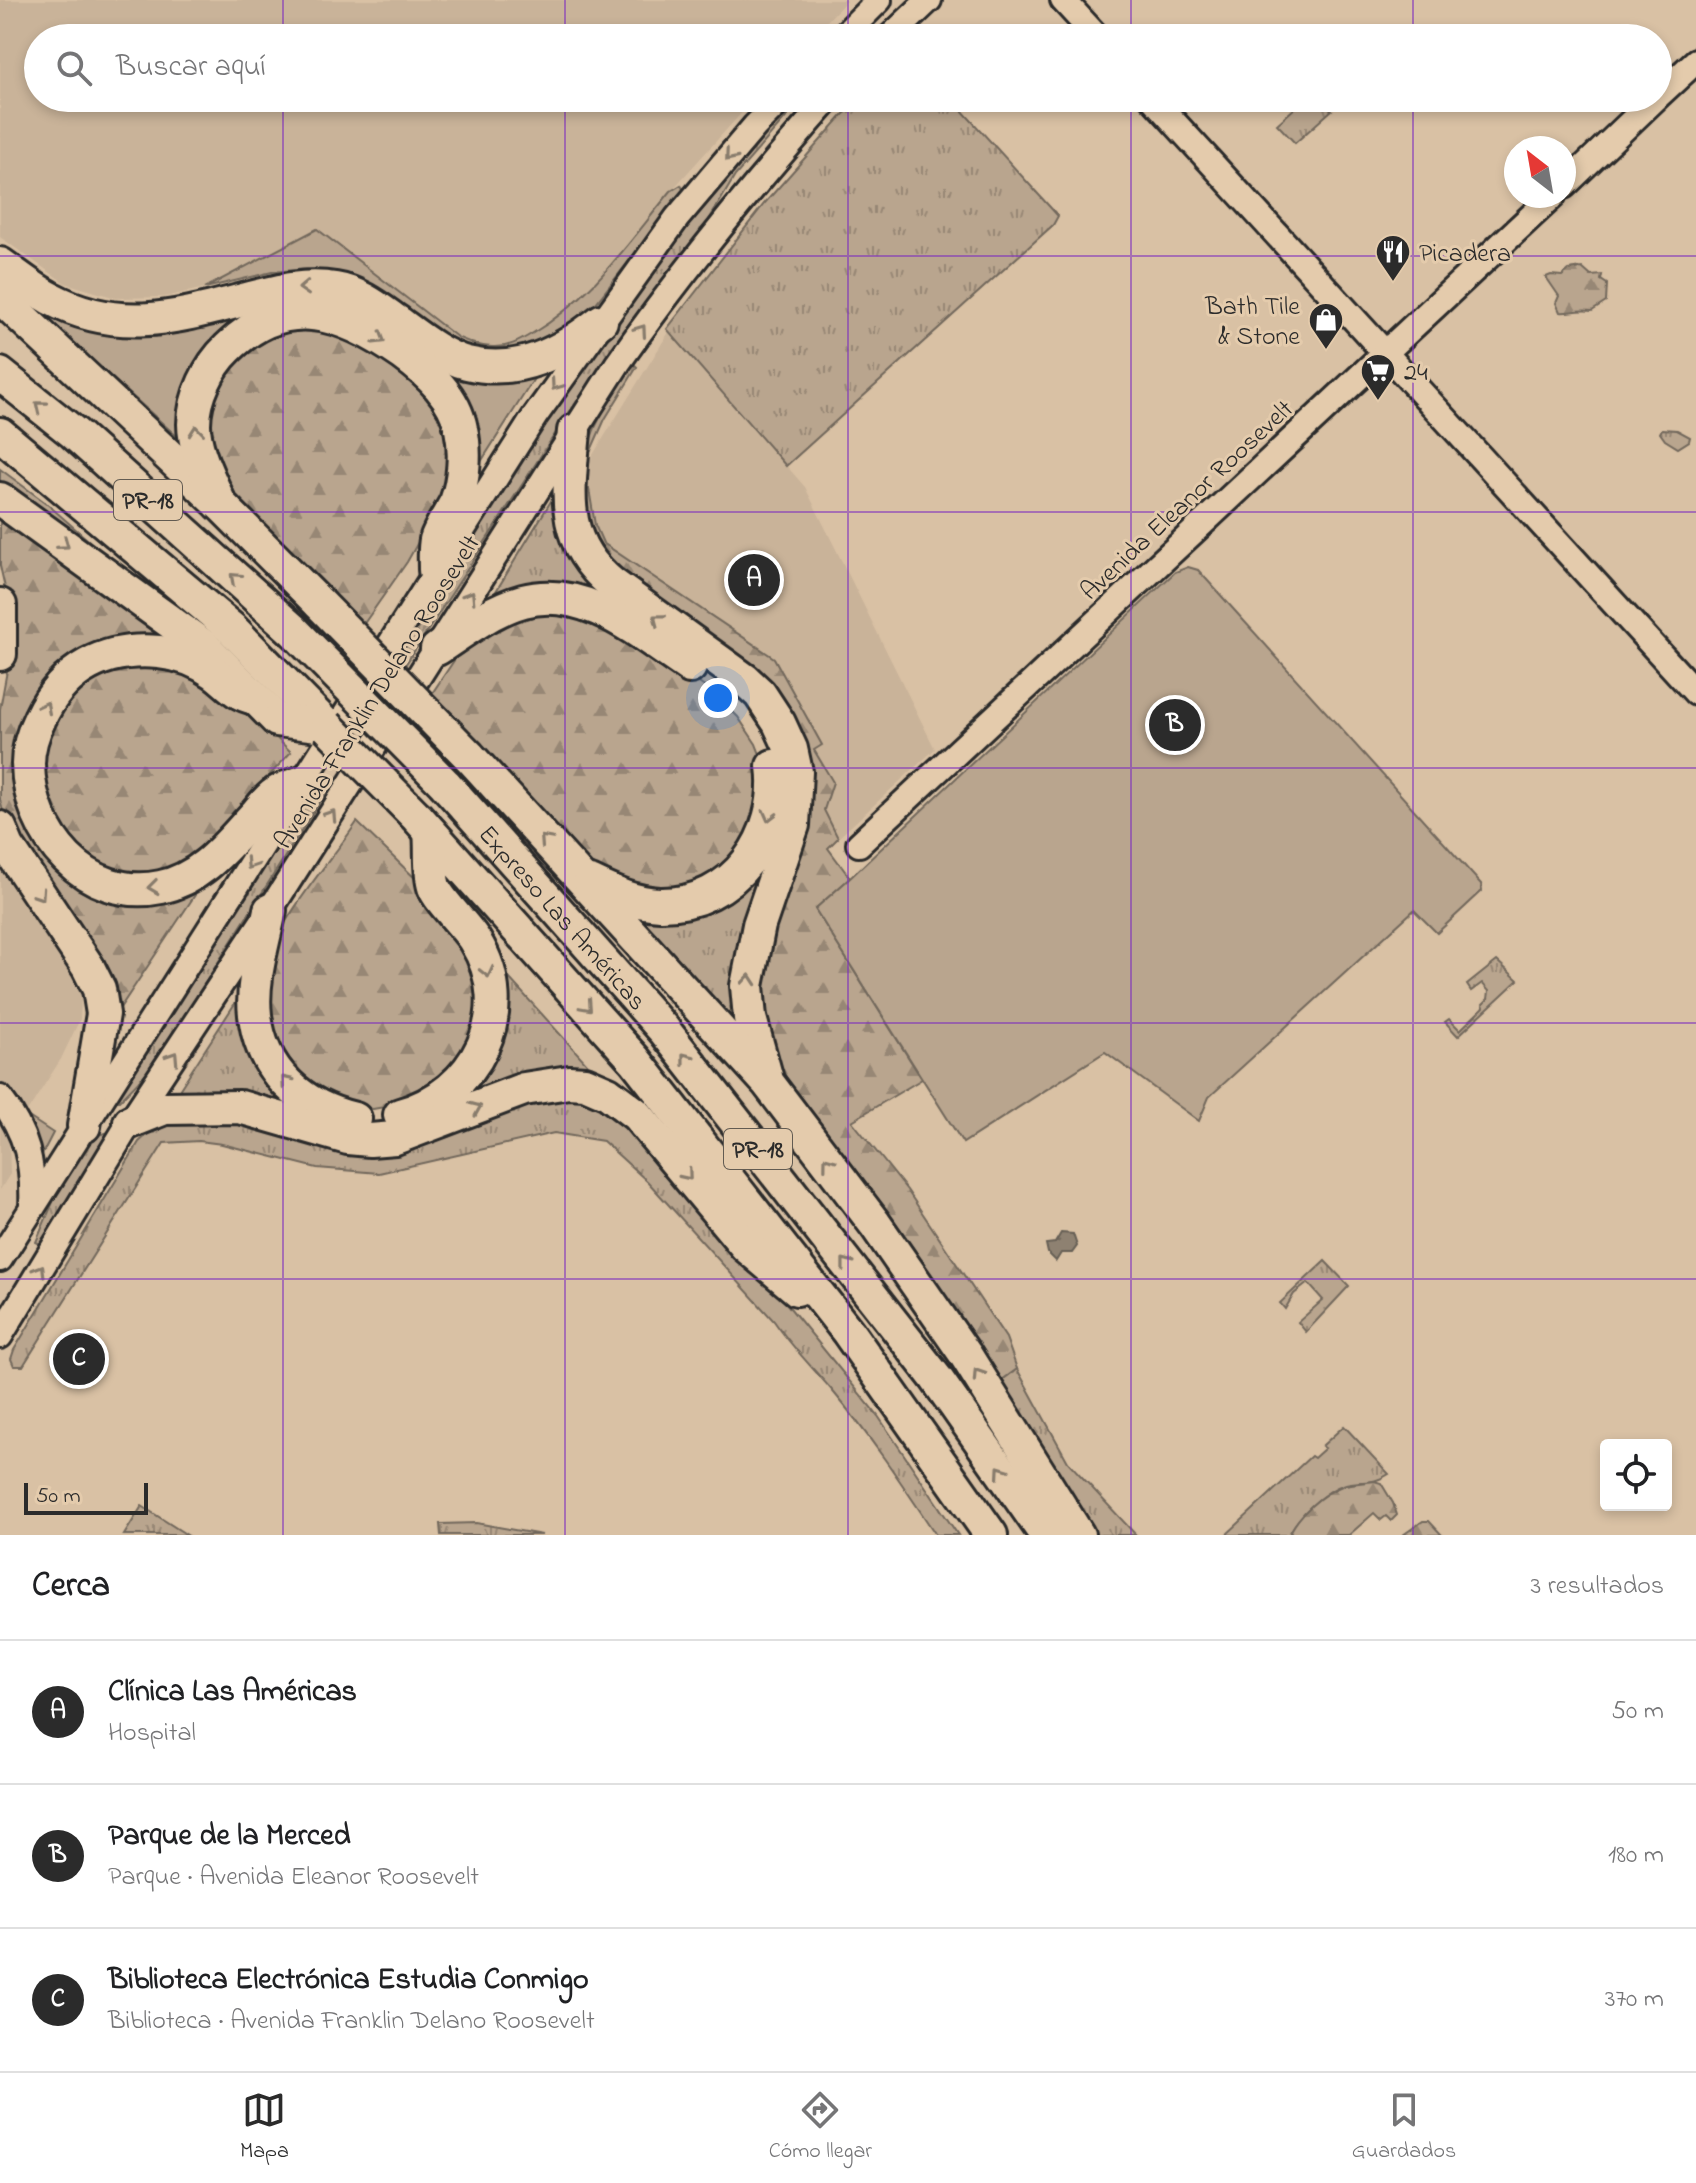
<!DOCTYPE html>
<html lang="es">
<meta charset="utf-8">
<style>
body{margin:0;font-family:"Indie Flower",sans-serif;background:#f2f2f2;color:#202124}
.controls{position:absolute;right:24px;bottom:24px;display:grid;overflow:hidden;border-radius:8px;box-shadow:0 4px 12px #0003}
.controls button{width:72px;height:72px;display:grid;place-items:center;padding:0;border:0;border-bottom:2px solid #e0e0e0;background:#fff;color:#202124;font:40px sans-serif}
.compass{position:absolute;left:1504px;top:136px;width:72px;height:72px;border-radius:50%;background:#fff;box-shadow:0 4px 12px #0003;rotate:329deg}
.scale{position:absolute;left:24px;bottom:20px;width:124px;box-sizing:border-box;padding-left:8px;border:4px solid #2b2b2b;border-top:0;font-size:22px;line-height:28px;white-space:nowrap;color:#2b2b2b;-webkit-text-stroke:6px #e4cbac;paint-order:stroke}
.you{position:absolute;left:718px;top:698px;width:28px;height:28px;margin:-20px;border:6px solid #fff;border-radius:50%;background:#1a73e8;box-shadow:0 0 0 12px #1a73e833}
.badge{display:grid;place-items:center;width:52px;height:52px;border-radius:50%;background:#2b2b2b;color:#fff;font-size:26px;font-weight:700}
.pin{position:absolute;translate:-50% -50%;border:4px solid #fff;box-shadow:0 2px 8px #0006}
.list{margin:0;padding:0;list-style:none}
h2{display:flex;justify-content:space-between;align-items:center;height:104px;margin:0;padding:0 32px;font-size:34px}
h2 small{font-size:26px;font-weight:400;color:#757577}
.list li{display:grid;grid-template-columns:52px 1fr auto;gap:24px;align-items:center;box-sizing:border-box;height:144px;padding:0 32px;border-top:2px solid #e0e0e0}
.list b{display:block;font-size:30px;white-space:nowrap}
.list p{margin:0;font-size:26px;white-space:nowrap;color:#757577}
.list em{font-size:26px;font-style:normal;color:#757577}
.icon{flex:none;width:44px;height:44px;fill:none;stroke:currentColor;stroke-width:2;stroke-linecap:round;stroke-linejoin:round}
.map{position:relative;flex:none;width:1696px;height:1535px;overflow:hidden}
.search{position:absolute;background:#fff;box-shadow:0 4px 12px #0003;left:24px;right:24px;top:24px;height:88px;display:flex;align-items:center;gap:20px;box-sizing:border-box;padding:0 28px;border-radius:44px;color:#757577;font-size:30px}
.sheet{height:536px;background:#fff}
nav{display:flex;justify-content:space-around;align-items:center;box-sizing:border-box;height:112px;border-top:2px solid #e0e0e0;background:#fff;font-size:22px;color:#757577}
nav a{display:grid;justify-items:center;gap:4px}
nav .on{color:#2b2b2b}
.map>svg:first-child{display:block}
.built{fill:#c9b399}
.grass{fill:url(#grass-tufts);stroke:#72685c;stroke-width:2}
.forest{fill:url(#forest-firs);stroke:#72685c;stroke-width:2}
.green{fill:#b9a58e;stroke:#72685c;stroke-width:2}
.water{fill:url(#water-ripples);stroke:#665f55;stroke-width:2}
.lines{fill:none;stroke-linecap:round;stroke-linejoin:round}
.secondary-casing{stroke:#2b2b2b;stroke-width:30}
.highway-casing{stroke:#2b2b2b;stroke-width:38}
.secondary{stroke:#e4cbac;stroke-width:24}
.highway{stroke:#e4cbac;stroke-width:32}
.highway-bridge-casing{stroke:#2b2b2b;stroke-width:38;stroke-linecap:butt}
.highway-bridge{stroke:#e4cbac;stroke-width:32}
.oneway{stroke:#887b6c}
.grid{fill:none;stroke:#7b2cbf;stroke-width:2;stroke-opacity:0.55}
.labels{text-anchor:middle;stroke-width:6;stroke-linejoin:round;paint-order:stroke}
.shield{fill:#e4cbac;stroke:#625b52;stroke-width:2}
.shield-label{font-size:24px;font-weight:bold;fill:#2b2b2b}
.poi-label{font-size:26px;fill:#2b2b2b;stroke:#e4cbac;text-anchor:start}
.street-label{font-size:26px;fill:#2b2b2b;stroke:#e4cbac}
</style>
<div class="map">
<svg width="1696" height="1535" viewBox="0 0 1696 1535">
<defs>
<pattern id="grass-tufts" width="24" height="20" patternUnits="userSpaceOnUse" patternTransform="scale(2)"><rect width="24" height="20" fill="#b9a58e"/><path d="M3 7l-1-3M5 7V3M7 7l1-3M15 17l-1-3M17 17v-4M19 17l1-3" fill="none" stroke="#978774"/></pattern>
<pattern id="forest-firs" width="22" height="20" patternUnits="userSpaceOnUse" patternTransform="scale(2)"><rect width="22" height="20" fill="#b9a58e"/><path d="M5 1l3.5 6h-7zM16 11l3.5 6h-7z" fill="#978774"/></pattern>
<pattern id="water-ripples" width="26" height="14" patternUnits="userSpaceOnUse" patternTransform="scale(2)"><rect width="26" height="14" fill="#8e8171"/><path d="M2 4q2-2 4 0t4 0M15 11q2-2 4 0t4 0" fill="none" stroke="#746a5d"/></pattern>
</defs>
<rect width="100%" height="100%" fill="#d9c1a4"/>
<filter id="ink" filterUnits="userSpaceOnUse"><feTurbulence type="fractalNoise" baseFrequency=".0125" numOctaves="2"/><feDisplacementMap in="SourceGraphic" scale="16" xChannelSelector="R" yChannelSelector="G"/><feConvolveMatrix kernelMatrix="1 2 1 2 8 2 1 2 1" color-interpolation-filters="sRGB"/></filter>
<g filter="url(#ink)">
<g class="built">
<polygon points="0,0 847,0 811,38 38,38 38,98 755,98 671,191 602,278 573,306 514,344 491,347 478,345 457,337 317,229 205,288 165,297 116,298 65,283 0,237"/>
<polygon points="669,332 805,487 935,749 838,838 824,810 833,782 814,750 822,745 715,617 603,543 595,525 586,466"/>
<polygon points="0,851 82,985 80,1019 61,1059 9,1140 10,1174 0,1190"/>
</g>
<g class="grass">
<path d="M794 98H803L735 176 709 220 636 315 566 417 404 667 394 657C470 539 542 418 625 306 678 234 736 166 794 98Z"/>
<polygon points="858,98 951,98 1058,216 1053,225 786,466 667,329 764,204"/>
<polygon points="1306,98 1321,98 1332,110 1295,143 1277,124"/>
<path d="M634 364 637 367 605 419 584 466C588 429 613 394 634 364Z"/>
<polygon points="1662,429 1677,430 1690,437 1689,441 1678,448 1665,440 1660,433"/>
<polygon points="0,469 46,503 128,575 0,488"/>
<path d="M562 483C558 501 562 514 567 531 572 549 581 571 594 585 604 597 620 605 633 613 681 644 741 670 770 721 793 763 788 814 771 856 762 877 750 897 744 918 735 950 732 1007 744 1038L740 1042 628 910C639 907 652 911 664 911 687 911 708 904 727 893 741 885 752 870 760 857 794 802 787 728 735 686L693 851 627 615C575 585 547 583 490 601Z"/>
<polygon points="317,779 327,790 152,1067 119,1101 115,1101 114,1097"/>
<polygon points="1497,961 1518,980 1458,1036 1445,1022 1449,1019 1460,1030 1484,1007 1483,1004 1488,999 1489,991 1482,983 1471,991 1467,985"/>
<path d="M499 967 600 1078C582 1079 565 1070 546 1074 488 1085 435 1125 376 1128 327 1131 286 1105 239 1098 217 1094 194 1099 172 1101L250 980C248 990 246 1001 246 1010 249 1085 326 1139 397 1123 422 1118 442 1105 461 1089 477 1076 494 1056 498 1035 503 1015 500 988 496 968Z"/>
<path d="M560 1092 610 1101 764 1276 878 1416 958 1535H936C903 1485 869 1434 830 1388 811 1366 791 1346 774 1321L648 1182 603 1141 554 1133 379 1173 317 1168 222 1144 199 1141 164 1143 23 1366H14L11 1359 14 1350 139 1142 165 1119 204 1115 324 1140Z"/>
<polygon points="15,1108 53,1133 35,1168"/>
<polygon points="109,1132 40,1244 36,1242 64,1176 90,1137"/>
<polygon points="1325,1261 1349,1286 1306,1332 1298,1322 1323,1300 1308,1283 1294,1294 1285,1309 1280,1303"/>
<polygon points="1017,1369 1068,1462 1136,1535 1095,1535 1002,1380"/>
<path d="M1344 1426 1389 1474C1373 1485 1364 1480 1346 1484 1326 1489 1297 1517 1289 1535H1226L1311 1456 1314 1458 1325 1448 1322 1446Z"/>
<polygon points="142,1506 187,1535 124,1535"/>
<polygon points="476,1523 542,1535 441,1535 440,1524"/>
</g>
<g class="forest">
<path d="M1582 268 1591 276 1602 275 1601 280 1607 284 1606 302 1592 311C1578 309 1569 313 1560 312L1556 303 1559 296 1546 277 1551 275 1562 276 1569 270Z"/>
<polygon points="317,322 408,369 452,430 456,465 436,510 407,562 363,625 228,487 206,428 218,380 262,336"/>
<polygon points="589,489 595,525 603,543 774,658 822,745 814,750 833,782 824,810 838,838 828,848 850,878 815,909 922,1079 852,1121 907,1190 1006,1338 1017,1369 1002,1380 894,1220 786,1077 766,1038 759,1007 794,728 599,566 575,490"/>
<polygon points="0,506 196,648 138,640 22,730 61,863 195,891 195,895 112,1020 5,819 0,800 0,709 8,665 6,592 0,566"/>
<polygon points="571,610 650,650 715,694 738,717 756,744 766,770 763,803 725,872 690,890 642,892 589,864 431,695 463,647 520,611"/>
<polygon points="161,659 230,693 291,752 195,857 180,868 135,878 87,864 53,827 38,757 51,714 101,672"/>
<path d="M357 822 422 885 481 967 476 1027 446 1076 401 1104 373 1109 333 1102 290 1079C284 1062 261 1012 260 998 258 939 326 869 357 822Z"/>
<path d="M1374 1481 1381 1483 1393 1503 1397 1515 1391 1521 1386 1516 1381 1520 1374 1513 1349 1535H1289C1298 1515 1321 1494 1342 1486 1351 1483 1364 1483 1374 1481Z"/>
<polygon points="1423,1521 1429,1521 1442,1535 1403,1535"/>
</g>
<g class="green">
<path d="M681 185 684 191 581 322 532 348 498 353 459 346 368 284 341 273 307 269 272 272 205 288 317 229 457 337C469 342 480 347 492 347 508 348 520 341 533 333 592 298 628 243 671 191Z"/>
<polygon points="42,306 233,316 238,324 181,440 38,311"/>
<polygon points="436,356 544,363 470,479"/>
<polygon points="1188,567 1198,570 1481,884 1482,891 1437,933 1414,910 1209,1097 1199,1121 1105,1052 963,1143 815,909 850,878 1175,572"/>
</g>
<polygon class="water" points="1061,1233 1073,1234 1077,1246 1072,1253 1061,1253 1056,1261 1048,1253 1046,1244 1055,1243"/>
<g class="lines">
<defs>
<g id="secondary">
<polyline points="1063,0 1098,38"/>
<polyline points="841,38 879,0"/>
<polyline points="889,38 929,0"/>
<polyline points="1658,96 1696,61"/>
<polyline points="1152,98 1696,693"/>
<polyline points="1564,186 1656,98"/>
<polyline points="859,844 1553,196"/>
<path d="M0 1098C27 1133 34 1164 32 1208"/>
<polyline points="0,1259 535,416 677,218 755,126 783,98"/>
<path d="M0 1336 130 1122 270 910 618 363C683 270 755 183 830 98"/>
</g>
<g id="highway">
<path d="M0 264C16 275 33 289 50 298 115 333 172 319 239 301 271 293 302 283 335 289 360 293 379 309 399 323 418 337 443 357 467 363 519 376 562 352 601 321"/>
<polyline points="0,297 220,504 320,604"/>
<polyline points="0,374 74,433 293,630"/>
<path d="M574 431C569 492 558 539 612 584L745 680 760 694 779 723 791 749 796 772 793 825 759 925 747 986 750 1018 766 1076"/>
<polyline points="0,434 232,629 327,726"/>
<polyline points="0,499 205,647 277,720 327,726"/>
<path d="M220 504C210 479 194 451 194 424 194 397 209 366 228 348 286 291 344 313 403 354 429 373 455 397 461 429 466 451 464 481 456 502 450 514 440 527 436 540 434 549 435 561 435 570"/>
<polyline points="0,605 0,654"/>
<path d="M437 649C464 631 491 610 523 601 586 584 641 635 690 667"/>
<path d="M255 698C234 693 231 685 215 673 197 660 180 654 159 652 105 647 63 669 40 718 33 732 28 748 28 764 29 834 86 903 161 887 203 878 227 845 255 815 261 808 268 798 276 793 284 788 295 785 304 781"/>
<polyline points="469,756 768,1083 875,1224 965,1354 1078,1535"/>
<path id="s1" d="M445 784 664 1030 936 1378 1046 1535"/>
<polyline points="417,817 635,1060 848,1332 991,1535"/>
<polyline points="0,828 8,847 88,967 99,989 103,1014 84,1126"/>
<path d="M590 882C613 893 634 903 660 904 734 905 782 836 773 766"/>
<path d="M270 910C263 944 251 981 255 1015 261 1071 302 1107 355 1119"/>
<path d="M400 1115C476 1094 519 1012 475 941 467 927 439 901 434 887 429 871 432 849 430 832"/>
<polyline points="130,1122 165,1108 240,1107 348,1138 370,1140 395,1138 524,1089 569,1082 585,1083 608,1093 637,1115 746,1246 797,1289"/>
</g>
</defs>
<use href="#secondary" class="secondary-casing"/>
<use href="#highway" class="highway-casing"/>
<use href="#secondary" class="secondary"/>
<use href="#highway" class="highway"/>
<defs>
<g id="highway-bridge">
<polyline points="320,604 469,756"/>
<polyline points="293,630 445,784"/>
<polyline points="327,726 417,817"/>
</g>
</defs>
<use href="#highway-bridge" class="highway-bridge-casing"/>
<use href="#highway-bridge" class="highway-bridge"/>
</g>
<defs><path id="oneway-chevron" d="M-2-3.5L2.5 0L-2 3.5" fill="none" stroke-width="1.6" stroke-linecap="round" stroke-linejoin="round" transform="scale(2)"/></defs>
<g class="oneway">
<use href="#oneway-chevron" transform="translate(730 156) rotate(130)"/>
<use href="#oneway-chevron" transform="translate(304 288) rotate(177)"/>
<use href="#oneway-chevron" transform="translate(641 330) rotate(-55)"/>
<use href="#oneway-chevron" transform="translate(380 339) rotate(31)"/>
<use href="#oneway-chevron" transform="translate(556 385) rotate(125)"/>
<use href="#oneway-chevron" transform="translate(40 406) rotate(-141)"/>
<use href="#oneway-chevron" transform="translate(196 431) rotate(-96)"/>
<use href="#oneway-chevron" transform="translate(64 544) rotate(36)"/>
<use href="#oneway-chevron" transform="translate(235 578) rotate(-138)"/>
<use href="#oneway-chevron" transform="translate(470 596) rotate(-58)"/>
<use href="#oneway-chevron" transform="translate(658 619) rotate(-143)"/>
<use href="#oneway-chevron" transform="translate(45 707) rotate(-63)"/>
<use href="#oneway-chevron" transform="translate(331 815) rotate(-57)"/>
<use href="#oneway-chevron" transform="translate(769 816) rotate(104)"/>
<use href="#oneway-chevron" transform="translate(545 840) rotate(-132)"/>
<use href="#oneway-chevron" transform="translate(251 864) rotate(123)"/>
<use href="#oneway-chevron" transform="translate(153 887) rotate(173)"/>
<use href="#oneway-chevron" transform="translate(40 895) rotate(56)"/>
<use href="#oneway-chevron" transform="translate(487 972) rotate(77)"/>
<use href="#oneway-chevron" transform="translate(749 980) rotate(-85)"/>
<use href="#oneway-chevron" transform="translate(587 1006) rotate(48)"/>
<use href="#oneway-chevron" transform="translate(173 1057) rotate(-57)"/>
<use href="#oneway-chevron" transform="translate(686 1058) rotate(-128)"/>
<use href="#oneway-chevron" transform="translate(286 1081) rotate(-130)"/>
<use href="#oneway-chevron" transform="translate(476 1108) rotate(-23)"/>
<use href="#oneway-chevron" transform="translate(828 1162) rotate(-127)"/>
<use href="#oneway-chevron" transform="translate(687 1175) rotate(50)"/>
<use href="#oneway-chevron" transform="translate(846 1263) rotate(-128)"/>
<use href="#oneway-chevron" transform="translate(40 1270) rotate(-59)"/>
<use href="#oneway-chevron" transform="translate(978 1374) rotate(-123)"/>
<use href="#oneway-chevron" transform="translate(1001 1471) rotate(-125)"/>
</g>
</g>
<path class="grid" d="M283 0V38M565 0V38M848 0V38M1131 0V38M1413 0V38M283 98V1535M565 98V1535M848 98V1535M1131 98V1535M1413 98V1535M0 256H1696M0 512H1696M0 768H1696M0 1023H1696M0 1279H1696"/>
<defs>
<symbol id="restaurant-pin" viewBox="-11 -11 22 30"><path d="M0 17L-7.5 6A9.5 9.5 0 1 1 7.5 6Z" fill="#2b2b2b" stroke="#e4cbac"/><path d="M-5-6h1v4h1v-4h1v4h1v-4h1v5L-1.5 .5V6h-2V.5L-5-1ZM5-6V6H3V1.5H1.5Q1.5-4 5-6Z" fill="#fff"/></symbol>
<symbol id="shop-pin" viewBox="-11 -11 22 30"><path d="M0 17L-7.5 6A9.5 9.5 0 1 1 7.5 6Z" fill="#2b2b2b" stroke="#e4cbac"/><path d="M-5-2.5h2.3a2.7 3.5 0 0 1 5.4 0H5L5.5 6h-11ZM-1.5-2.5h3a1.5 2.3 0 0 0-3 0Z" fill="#fff"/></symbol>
<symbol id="supermarket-pin" viewBox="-11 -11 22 30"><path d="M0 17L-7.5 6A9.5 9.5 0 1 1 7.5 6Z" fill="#2b2b2b" stroke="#e4cbac"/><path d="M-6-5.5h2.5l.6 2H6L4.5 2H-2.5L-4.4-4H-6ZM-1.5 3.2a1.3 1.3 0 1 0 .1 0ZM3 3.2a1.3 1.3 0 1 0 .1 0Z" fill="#fff"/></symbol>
</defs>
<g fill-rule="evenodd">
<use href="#restaurant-pin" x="1373" y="232" width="40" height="54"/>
<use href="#shop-pin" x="1306" y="300" width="40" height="54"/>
<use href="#supermarket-pin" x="1358" y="351" width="40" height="54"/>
</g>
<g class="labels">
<g class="shield">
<rect x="114" y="480" width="68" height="40" rx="6"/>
<rect x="724" y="1129" width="68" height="40" rx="6"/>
</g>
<g class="shield-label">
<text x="148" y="508">PR-18</text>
<text x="758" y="1157">PR-18</text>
</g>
<g class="poi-label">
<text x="1419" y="261">Picadera</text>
<text x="1300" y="314" text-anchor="end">Bath Tile<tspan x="1300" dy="30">&amp; Stone</tspan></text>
<text x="1404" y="380">24</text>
</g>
<g class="street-label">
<text transform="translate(1186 499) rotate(-43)" y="9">Avenida Eleanor Roosevelt</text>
<text transform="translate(376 691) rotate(-58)" y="9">Avenida Franklin Delano Roosevelt</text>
<text dy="9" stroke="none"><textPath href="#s1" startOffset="178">Expreso Las Américas</textPath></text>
</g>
</g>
</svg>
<div class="controls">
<button><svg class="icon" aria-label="locate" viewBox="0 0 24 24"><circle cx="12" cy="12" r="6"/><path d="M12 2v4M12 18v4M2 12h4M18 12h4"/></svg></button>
</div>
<svg class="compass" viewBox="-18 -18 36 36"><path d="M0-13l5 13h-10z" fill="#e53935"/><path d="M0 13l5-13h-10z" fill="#757577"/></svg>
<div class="scale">50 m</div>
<div class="you"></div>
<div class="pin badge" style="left:754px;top:580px">A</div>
<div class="pin badge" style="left:1175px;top:725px">B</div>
<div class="pin badge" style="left:79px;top:1359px">C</div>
<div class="search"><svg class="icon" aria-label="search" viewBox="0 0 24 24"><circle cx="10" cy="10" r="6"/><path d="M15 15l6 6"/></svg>Buscar aquí</div>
</div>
<section class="sheet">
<h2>Cerca<small>3 resultados</small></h2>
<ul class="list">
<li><span class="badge">A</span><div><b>Clínica Las Américas</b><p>Hospital</p></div><em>50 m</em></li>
<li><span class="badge">B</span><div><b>Parque de la Merced</b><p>Parque · Avenida Eleanor Roosevelt</p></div><em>180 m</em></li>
<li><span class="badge">C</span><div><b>Biblioteca Electrónica Estudia Conmigo</b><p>Biblioteca · Avenida Franklin Delano Roosevelt</p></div><em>370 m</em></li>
</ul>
</section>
<nav>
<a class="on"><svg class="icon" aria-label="map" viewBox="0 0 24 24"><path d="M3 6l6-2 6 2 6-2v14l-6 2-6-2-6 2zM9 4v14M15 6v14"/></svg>Mapa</a>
<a><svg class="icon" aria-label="directions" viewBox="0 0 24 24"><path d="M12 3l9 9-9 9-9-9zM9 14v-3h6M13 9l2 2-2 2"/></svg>Cómo llegar</a>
<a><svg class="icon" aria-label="saved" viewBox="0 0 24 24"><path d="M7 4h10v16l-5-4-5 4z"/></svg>Guardados</a>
</nav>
